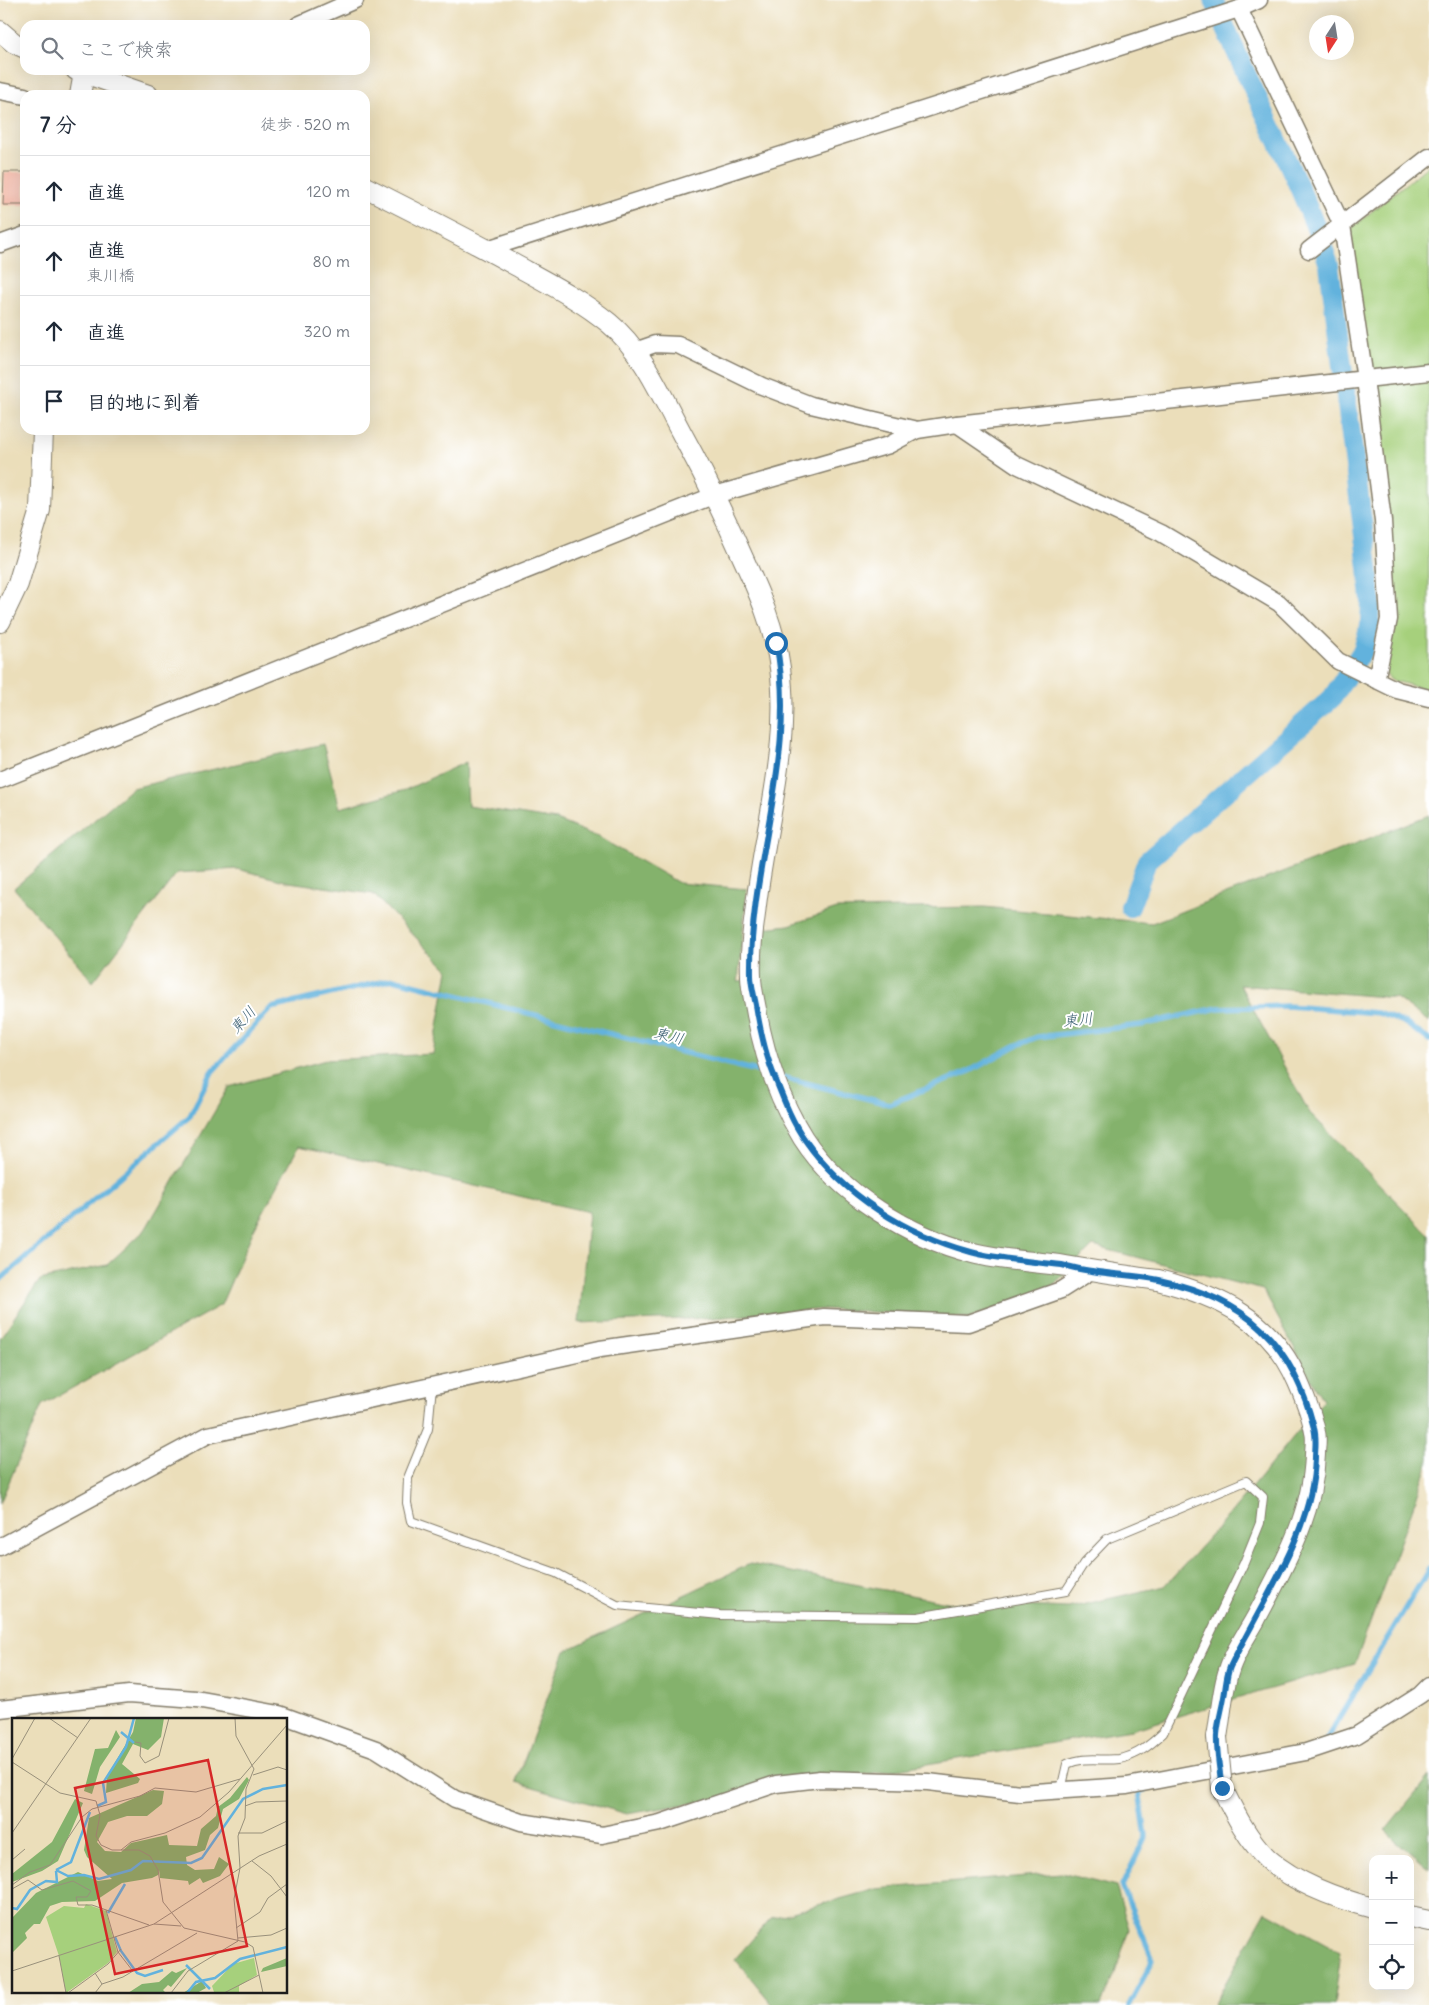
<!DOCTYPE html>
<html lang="ja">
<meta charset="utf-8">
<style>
body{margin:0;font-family:Delius,"Klee One",sans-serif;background:#f2f2f3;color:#1f2937}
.controls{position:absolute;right:15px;bottom:15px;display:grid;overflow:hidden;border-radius:10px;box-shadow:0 5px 20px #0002}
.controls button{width:45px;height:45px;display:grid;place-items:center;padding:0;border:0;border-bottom:1px solid #e0e1e3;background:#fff;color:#1f2937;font:25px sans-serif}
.compass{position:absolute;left:1309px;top:15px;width:45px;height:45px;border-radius:50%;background:#fff;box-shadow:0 5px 20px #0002;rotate:192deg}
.stop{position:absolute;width:15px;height:15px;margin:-11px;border:4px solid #1f6fb2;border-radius:50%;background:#fff}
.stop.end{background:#1f6fb2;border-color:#fff;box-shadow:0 1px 5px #0008}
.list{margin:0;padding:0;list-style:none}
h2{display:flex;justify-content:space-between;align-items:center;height:65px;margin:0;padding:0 20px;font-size:21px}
h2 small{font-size:16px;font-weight:400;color:#747a83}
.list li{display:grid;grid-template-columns:32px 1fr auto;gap:15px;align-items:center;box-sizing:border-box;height:70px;padding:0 20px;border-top:1px solid #e0e1e3}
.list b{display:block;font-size:19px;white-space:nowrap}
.list p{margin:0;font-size:16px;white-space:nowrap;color:#747a83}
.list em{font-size:16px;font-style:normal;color:#747a83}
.icon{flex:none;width:28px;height:28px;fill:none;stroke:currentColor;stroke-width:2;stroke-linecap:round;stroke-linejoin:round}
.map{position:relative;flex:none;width:1429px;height:2005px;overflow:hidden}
.search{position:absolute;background:#fff;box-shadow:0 5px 20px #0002;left:20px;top:20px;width:350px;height:55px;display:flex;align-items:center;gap:12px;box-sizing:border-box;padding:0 18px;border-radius:15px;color:#747a83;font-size:19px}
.panel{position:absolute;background:#fff;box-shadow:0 5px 20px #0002;left:20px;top:90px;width:350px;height:345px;border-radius:15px}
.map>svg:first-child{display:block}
.green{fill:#a6d07c;stroke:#61764c}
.forest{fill:#84b26c;stroke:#506744}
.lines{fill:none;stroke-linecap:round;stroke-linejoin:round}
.stream{stroke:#62b2dd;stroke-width:5.5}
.canal{stroke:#62b2dd;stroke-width:20}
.building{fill:#f2ac98}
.service-casing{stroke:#847d6b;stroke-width:10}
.minor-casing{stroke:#847d6b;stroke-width:19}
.tertiary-casing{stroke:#847d6b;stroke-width:22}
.service{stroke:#fff;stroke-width:8}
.minor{stroke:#fff;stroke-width:16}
.tertiary{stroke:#fff;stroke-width:20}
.tertiary-bridge-casing{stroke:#847d6b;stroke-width:22;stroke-linecap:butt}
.tertiary-bridge{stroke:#fff;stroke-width:20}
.route{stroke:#1f6fb2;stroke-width:6}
.labels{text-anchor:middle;stroke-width:4;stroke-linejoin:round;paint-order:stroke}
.water-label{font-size:15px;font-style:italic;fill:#3c6073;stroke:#fff}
.inset-river{fill:none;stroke:#62b2dd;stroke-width:2.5}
.inset-road{fill:none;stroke:#98907b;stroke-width:1}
.view{fill:#d62828;fill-opacity:0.15;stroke:#d62828;stroke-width:2.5}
.inset-edge{fill:none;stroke:#1c1c1c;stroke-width:2.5}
</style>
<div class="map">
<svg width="1429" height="2005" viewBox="0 0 1429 2005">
<rect width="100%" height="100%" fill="#fff"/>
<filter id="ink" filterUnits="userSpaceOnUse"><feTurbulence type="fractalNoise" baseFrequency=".02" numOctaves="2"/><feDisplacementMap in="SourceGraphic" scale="10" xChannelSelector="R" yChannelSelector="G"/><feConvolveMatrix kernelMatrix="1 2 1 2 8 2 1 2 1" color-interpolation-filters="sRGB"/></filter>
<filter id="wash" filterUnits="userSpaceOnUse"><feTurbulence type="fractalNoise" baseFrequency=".0096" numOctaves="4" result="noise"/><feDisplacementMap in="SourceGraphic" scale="20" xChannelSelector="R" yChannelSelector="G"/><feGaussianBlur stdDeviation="1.12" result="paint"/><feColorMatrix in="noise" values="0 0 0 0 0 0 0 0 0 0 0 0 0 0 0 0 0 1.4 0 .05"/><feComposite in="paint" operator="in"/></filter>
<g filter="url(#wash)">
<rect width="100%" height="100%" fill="#ebdeba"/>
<polygon class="green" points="1429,165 1429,690 1391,680 1383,671 1396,612 1350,229"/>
<g class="forest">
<polygon points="323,744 340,808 405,790 466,762 468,806 556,820 598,837 679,883 747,889 738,981 760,979 763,928 789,925 837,909 984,907 1152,923 1429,815 1429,1022 1396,998 1240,985 1309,1112 1429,1235 1429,1463 1355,1664 1131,1730 627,1814 516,1782 565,1651 750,1564 952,1603 1068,1608 1165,1586 1224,1521 1323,1401 1263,1290 1093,1246 1046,1292 968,1318 826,1309 711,1318 579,1323 589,1212 299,1146 254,1229 221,1305 42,1405 0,1503 0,1338 40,1280 107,1265 145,1230 229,1087 326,1060 433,1054 448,970 373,894 289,882 237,869 177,873 93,982 14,888 132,788"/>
<polygon points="1429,1777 1429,1869 1385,1831"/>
<polygon points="1061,1873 1116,1887 1129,1929 1114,1976 1101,2005 773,2005 735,1959 771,1918 876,1889"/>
<polygon points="1266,1911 1341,1952 1334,2005 1213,2005"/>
</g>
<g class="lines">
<g class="stream">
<polyline points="778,1076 889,1104 970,1071 1015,1046 1037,1037 1141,1025 1218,1008 1287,1006 1378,1013 1405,1023 1429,1040"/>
<polyline points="0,1280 190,1116 212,1072 271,1008 393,979 769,1074"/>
<polyline points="1326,1740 1429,1569"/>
<polyline points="1129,2005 1153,1960 1122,1886 1146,1836 1139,1791 1144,1790"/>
</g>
<path class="canal" d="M1130 907 1147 861 1332 698 1363 650 1370 624 1371 600 1368 567 1329 265C1300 174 1249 90 1214 0"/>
</g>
<g id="blocks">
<polygon class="building" points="4,172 25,172 25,205 3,205"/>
</g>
</g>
<g filter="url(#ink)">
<use href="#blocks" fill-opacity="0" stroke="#847d6b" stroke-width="1"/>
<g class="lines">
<defs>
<path id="service" d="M432 1386 428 1429 408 1478 407 1503 411 1521 556 1573 617 1605 720 1615 918 1617 1066 1591 1084 1563 1107 1539 1246 1481 1263 1497 1260 1523 1244 1563 1163 1733C1150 1745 1137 1756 1119 1759 1101 1761 1084 1756 1067 1764L1061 1790"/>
<g id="minor">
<polyline points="1239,9 1342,225 1365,379 1383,521 1389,619 1376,680"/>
<polyline points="298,25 355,0"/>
<polyline points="0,91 25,96"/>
<polyline points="0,244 25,235"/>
<polyline points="487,249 1239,9 1259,0"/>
<polyline points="1309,250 1429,157"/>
<polyline points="635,351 655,344 678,345 762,386 811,405 917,430"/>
<polyline points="957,424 1017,465 1161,533 1279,603 1338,661 1397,690 1429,698"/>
<polyline points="0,780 715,495 889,445 917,430 957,424 1429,372"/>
<polyline points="0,1547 208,1435 600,1349 824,1317 968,1323 1061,1290 1091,1271"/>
<polyline points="0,1709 129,1694 196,1699 279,1714 376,1749 455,1799 521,1822 602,1835 660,1823 776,1784 820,1779 928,1782 1020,1793 1127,1786 1306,1752 1357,1735 1420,1695 1429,1686"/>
</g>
<g id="tertiary">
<polyline points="0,31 14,43 25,48"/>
<polyline points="76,70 148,95"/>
<polyline points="80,95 84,73"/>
<path d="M365 187C416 213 467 238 517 266 548 283 581 300 609 323 643 351 661 395 681 432 704 474 724 515 743 558 759 593 775 629 780 668 791 748 763 834 755 914 752 935 750 956 751 976 751 989 755 1002 757 1015 765 1057 780 1101 803 1138 839 1194 910 1237 973 1253 1004 1261 1035 1261 1066 1266 1096 1271 1127 1276 1158 1280 1220 1296 1272 1320 1298 1382 1305 1398 1312 1415 1315 1432 1317 1439 1315 1447 1315 1455 1313 1516 1283 1567 1255 1620 1246 1636 1234 1653 1229 1670 1222 1690 1221 1716 1217 1737"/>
<polyline points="0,622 18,584 40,510 43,430"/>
<path d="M1222 1788C1234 1812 1247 1839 1268 1859 1295 1883 1338 1899 1373 1908"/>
<polyline points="1410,1917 1429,1921"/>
</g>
</defs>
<use href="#service" class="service-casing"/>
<use href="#minor" class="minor-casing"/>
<use href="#tertiary" class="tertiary-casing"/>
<use href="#service" class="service"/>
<use href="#minor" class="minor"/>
<use href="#tertiary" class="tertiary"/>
<defs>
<polyline id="tertiary-bridge" points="1217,1737 1222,1788"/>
</defs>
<use href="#tertiary-bridge" class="tertiary-bridge-casing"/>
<use href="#tertiary-bridge" class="tertiary-bridge"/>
</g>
</g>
<g class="lines" filter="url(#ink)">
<path class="route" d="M776 643C799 754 749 863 751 975 751 985 754 995 756 1005 760 1030 765 1054 775 1078 783 1098 792 1122 805 1140 844 1196 906 1234 971 1252 1001 1260 1032 1261 1062 1265 1072 1267 1082 1270 1092 1271 1114 1275 1137 1275 1159 1280 1247 1299 1292 1342 1314 1428 1317 1438 1315 1448 1315 1458 1313 1520 1279 1574 1251 1627 1244 1640 1236 1654 1230 1667 1226 1677 1226 1687 1224 1697 1222 1709 1218 1722 1217 1735 1216 1752 1220 1771 1222 1788"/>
</g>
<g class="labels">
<g class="water-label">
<text transform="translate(243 1020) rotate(-48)" y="5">東川</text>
<text transform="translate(1078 1020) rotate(-6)" y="5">東川</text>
<text transform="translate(669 1036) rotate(14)" y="5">東川</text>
</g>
</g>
<g transform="translate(12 1718)">
<rect width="275" height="275" fill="#ebdeba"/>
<path d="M74 186 94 193 105 234 96 245 54 275 47 238 34 199 52 188 72 190ZM242 240 245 257 227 268V275H199L202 274 200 268 221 246Z" fill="#a6d07c"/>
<path d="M124 0H152L149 19 136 32 121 26 110 46 128 61 126 65 94 75 95 58 121 14ZM104 12 108 19 88 49 80 76 72 73 83 31 96 30ZM235 59 237 62 227 81 211 91 206 110 198 117 193 132 174 139 175 147 183 152 202 151 207 139 217 146 208 158 191 165 188 160 177 167 176 163 148 160 147 152 146 157 140 160 110 165 83 183 50 184 38 188 28 206H22L13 215 15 220 0 235V200L24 175 66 154 86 163 100 161 75 139 72 132 77 100 141 72 152 73 150 86 135 98H115L96 104 85 124 93 133 109 134 119 125 155 117 157 127 185 128 189 111 204 98 206 89 218 80ZM63 81 71 85 46 143 30 153 0 164V156L40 124ZM275 240V248L249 254 251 250ZM175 250 159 269 156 267 151 272 154 275H116L130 266 147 264 160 253 164 255ZM190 263 194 270 185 275H171Z" fill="#84b26c"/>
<path class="inset-river" d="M109 14 122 25M85 88 94 84 91 65 114 29 122 0M44 152 56 158 72 157 87 161 119 152 131 143 179 145 190 140 231 81 251 71 275 67M44 152 59 144 78 94M0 190 5 191 18 172 34 163 45 164 44 153M96 195 113 166M103 219 109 233 125 255 133 258 151 252M174 247 198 271M175 275 184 264 203 260 228 241 275 229"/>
<path class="inset-road" d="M37 0 66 20M123 24 129 25 128 38 133 45 147 38 157 0M0 41 23 0M0 44 48 75 84 83 88 97 84 118 89 127 100 132H127L138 138 146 152 151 184 172 210 233 224 241 229 251 275M241 57 266 49 275 52M233 88 244 84 275 83M0 115 79 0M226 115H250L275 103M109 132 119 124 153 115 188 99 217 74 275 7M0 142 13 131M240 143 259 158 275 179M0 167 18 154 38 147 70 99 80 91 128 78 143 70 184 74 228 61M0 171 16 162 30 172 61 163 79 173 75 179H64L66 187H80L137 207M94 192 106 234 120 252M142 206 169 208M224 210 248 194 256 180 275 166M226 220 259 217 275 210M47 238 54 275M0 253 142 206 247 138 275 126M83 255 90 266 83 275M90 266 111 259 185 215M56 275 96 246 109 231M159 275 176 253 226 223 222 181 228 150 226 118 233 100 234 71 242 51 224 18 223 0M212 275 247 257"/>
<path class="view" d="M196 42 235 228 103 256 63 70Z"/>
<rect width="275" height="275" class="inset-edge"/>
</g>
</svg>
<div class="controls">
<button>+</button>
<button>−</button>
<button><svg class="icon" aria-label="locate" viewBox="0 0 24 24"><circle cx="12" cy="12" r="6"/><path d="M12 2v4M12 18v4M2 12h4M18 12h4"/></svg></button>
</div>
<svg class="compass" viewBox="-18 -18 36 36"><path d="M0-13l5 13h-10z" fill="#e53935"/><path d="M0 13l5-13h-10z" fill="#747a83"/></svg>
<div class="stop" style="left:776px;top:643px"></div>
<div class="stop end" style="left:1222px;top:1788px"></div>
<div class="search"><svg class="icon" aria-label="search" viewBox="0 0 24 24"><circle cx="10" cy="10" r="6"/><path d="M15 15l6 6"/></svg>ここで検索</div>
<section class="panel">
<h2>7 分<small>徒歩 · 520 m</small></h2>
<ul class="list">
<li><svg class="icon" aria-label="ahead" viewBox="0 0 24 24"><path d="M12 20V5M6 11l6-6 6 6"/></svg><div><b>直進</b></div><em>120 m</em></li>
<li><svg class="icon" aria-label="ahead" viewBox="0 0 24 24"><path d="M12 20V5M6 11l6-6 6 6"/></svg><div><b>直進</b><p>東川橋</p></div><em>80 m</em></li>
<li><svg class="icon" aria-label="ahead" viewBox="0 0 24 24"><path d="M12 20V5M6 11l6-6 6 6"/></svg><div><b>直進</b></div><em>320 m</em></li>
<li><svg class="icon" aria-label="arrive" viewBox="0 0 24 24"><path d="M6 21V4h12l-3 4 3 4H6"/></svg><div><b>目的地に到着</b></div></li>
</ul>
</section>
</div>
